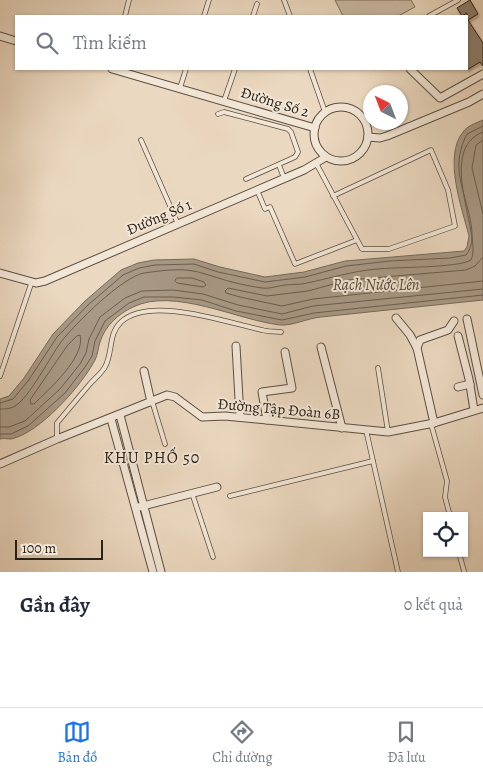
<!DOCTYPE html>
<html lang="vi">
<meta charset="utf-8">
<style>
body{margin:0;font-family:Alegreya,serif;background:#f6f6f7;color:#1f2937}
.controls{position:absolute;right:15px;bottom:15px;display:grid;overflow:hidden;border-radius:0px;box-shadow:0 1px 4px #0004}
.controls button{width:45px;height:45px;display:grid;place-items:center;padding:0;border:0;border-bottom:1px solid #e0e1e3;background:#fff;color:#1f2937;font:25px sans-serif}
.compass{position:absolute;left:363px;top:85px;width:45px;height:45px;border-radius:50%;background:#fff;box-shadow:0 1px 4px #0004;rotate:318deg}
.scale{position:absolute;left:15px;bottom:12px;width:88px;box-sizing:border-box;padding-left:5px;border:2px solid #2a2117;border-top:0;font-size:14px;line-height:18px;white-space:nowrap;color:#2a2117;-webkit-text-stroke:4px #f2e6d6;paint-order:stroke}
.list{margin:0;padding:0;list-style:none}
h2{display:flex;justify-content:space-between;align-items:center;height:65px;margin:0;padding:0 20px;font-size:21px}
h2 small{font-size:16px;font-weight:400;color:#747a83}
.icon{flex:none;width:28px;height:28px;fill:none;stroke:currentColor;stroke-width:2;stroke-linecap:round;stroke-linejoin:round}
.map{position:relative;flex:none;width:483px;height:572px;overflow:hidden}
.search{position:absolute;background:#fff;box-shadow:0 1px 4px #0004;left:15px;right:15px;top:15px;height:55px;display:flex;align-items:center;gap:12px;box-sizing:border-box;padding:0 18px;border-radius:0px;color:#747a83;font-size:19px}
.sheet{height:135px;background:#fff}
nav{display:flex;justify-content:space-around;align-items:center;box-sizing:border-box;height:70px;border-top:1px solid #e0e1e3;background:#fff;font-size:14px;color:#747a83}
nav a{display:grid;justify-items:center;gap:2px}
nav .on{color:#1a73e8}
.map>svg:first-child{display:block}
.green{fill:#cab9a3;stroke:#7a6d5d}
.water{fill:#a99a87;stroke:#766a5a}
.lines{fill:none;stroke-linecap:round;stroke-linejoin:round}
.shore{stroke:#6a5e4f;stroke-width:1}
.building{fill:#8e806f;stroke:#2a2117;filter:url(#shadow)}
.service-casing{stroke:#5a4f41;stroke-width:5.5}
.minor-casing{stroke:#5a4f41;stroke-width:9}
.service{stroke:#f2e6d6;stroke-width:4}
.minor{stroke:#f2e6d6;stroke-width:7}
.labels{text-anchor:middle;stroke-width:4;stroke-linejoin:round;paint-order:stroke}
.street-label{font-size:15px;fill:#2a2117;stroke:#f2e6d6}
.water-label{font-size:16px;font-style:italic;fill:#564b3e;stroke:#f2e6d6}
.neighbourhood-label{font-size:16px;letter-spacing:1px;fill:#2a2117;stroke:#f2e6d6}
</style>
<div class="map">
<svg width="483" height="572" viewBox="0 0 483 572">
<defs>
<filter id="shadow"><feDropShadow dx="1.5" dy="2.5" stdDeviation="1" flood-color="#0004"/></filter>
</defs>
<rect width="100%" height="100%" fill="#ebd8c0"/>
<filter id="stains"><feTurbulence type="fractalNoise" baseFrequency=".004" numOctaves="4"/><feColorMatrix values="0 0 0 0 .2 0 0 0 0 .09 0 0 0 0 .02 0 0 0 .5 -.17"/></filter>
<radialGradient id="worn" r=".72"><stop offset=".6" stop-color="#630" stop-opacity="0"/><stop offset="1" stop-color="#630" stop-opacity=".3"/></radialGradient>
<polygon class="green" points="335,0 411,0 415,7 398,16 343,16"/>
<path class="water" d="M483 120V300C429 306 375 311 321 317 308 318 293 326 280 325 237 320 174 287 133 307 118 314 105 326 100 342 98 348 98 354 95 360 82 385 40 433 11 439 8 439 3 438 0 439V399L9 396 24 378 53 334 85 301 121 270 138 263 154 260 194 259 220 267 265 277 304 272 345 261 464 251 467 247 469 236C462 208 443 157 463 132 467 126 476 123 483 120Z"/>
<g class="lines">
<g class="shore">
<polyline points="483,140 476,145 472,168 483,214"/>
<polyline points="483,257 475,266 466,270 348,280 308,291 267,296 228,288 225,291 226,293 240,297 282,306 313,299 483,281"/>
<polygon points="177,278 192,278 204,282 206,285 203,287 177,283 175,281"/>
<path d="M77 336 80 335C86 357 48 390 34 404H31L30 400 67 346Z"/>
<path d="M0 403 13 399 28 381 57 337 88 305 123 275 139 268 155 265 194 264 218 272 265 282 305 277 346 266 390 261 450 258 466 255C483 236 459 192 459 168 458 157 462 143 467 134L483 126"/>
<path d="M0 409C5 409 10 409 15 406 29 398 50 357 61 342 75 324 122 277 144 273 159 271 178 268 193 271 200 272 208 275 215 277 230 282 247 286 262 288 270 289 277 286 285 285 292 284 300 285 307 283 331 278 353 271 377 269 395 267 459 268 471 260 483 236 435 150 483 132"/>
<polyline points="0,427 9,427 25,421 60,389 80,364 86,353 89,339 100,317 125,298 142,291 173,290 203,294 238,305 282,314 313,306 483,289"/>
<polyline points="0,434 11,434 28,426 65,393 85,367 92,356 95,341 105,321 129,303 144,297 173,297 202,300 236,311 282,320 314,313 483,295"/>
</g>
</g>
<polygon class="building" points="470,0 478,14 468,20 483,43 483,66 480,62 467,70 467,13 462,16 457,8"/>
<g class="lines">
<defs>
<g id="service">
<polyline points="284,0 290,16"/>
<polyline points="125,16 129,0"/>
<polyline points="204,16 209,0"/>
<polyline points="253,16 257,4"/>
<polyline points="429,16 458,0"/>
<polyline points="310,69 325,112"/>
<polyline points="180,88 186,69"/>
<polyline points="224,101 235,69"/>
<polyline points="218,114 224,112 288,129 291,132 298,152 295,157 246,179"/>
<polyline points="141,140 178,224"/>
<polyline points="316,163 362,249 389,249 455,226 448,190 431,150 333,196"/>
<polyline points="279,165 284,178"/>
<polyline points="257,190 265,209 270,207 295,264 357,240"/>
<polyline points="378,368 388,432"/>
<polyline points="0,376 32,281"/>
<polyline points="152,401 165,444"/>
<polyline points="431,424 447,481 445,497 450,516"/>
<polyline points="366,430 398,572"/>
<path d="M57 439V423C68 410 79 397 89 385 94 379 101 374 105 367 113 353 108 334 121 322 150 295 228 323 262 330 268 332 274 331 281 332"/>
<polyline points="192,493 213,557"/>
<polyline points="230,496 373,461"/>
<polyline points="459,553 464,571"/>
</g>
<g id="minor">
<polyline points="0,36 16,41"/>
<polyline points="112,69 315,128"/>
<polyline points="410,69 440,98 483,74"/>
<circle cx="341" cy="134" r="27"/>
<polyline points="368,137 380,138 387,136 469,102 483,94"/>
<polyline points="0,273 36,283 45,281 304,170 326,157"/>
<polyline points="396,318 410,335 417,348 434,423"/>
<polyline points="467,319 483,395"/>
<polyline points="458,336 469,379 474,410"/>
<polyline points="236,346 240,417"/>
<polyline points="321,347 342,428"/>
<polyline points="417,348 420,340 448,330 454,321"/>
<polyline points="144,371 151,402"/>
<polyline points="458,387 470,384"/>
<polyline points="120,415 161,572"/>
<polyline points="111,419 153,572"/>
<polyline points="267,420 262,392 292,388 285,352"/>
<polyline points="0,464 57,439 167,395 175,397 202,417 225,416 388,432 434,423 483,408"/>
<polyline points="139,507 217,487"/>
</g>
</defs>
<use href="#service" class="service-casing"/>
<use href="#minor" class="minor-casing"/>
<use href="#service" class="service"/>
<use href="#minor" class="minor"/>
</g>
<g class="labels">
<g class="street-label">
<text transform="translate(275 102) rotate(17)" y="5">Đường Số 2</text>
<text transform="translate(159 217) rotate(-23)" y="5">Đường Số 1</text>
<text transform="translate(279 409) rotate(5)" y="5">Đường Tập Đoàn 6B</text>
</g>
<g class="water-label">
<text x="376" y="290">Rạch Nước Lên</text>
</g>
<g class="neighbourhood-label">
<text x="152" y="463">KHU PHỐ 50</text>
</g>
</g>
<rect width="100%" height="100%" filter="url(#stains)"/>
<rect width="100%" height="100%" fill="url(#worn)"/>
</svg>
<div class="controls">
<button><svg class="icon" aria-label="locate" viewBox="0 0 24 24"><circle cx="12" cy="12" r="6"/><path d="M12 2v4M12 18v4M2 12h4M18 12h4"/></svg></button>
</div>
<svg class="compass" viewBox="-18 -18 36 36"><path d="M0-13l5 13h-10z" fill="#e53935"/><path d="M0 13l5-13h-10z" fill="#747a83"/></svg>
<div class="scale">100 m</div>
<div class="search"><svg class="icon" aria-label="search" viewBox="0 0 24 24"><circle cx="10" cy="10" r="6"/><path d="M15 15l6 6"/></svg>Tìm kiếm</div>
</div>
<section class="sheet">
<h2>Gần đây<small>0 kết quả</small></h2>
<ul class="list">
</ul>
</section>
<nav>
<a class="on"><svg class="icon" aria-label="map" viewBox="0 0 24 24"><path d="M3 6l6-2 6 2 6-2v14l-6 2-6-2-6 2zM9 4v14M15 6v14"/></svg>Bản đồ</a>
<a><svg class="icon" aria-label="directions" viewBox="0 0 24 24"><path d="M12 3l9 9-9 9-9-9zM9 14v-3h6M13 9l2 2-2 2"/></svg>Chỉ đường</a>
<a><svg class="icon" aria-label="saved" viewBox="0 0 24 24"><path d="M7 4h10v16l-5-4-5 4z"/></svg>Đã lưu</a>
</nav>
